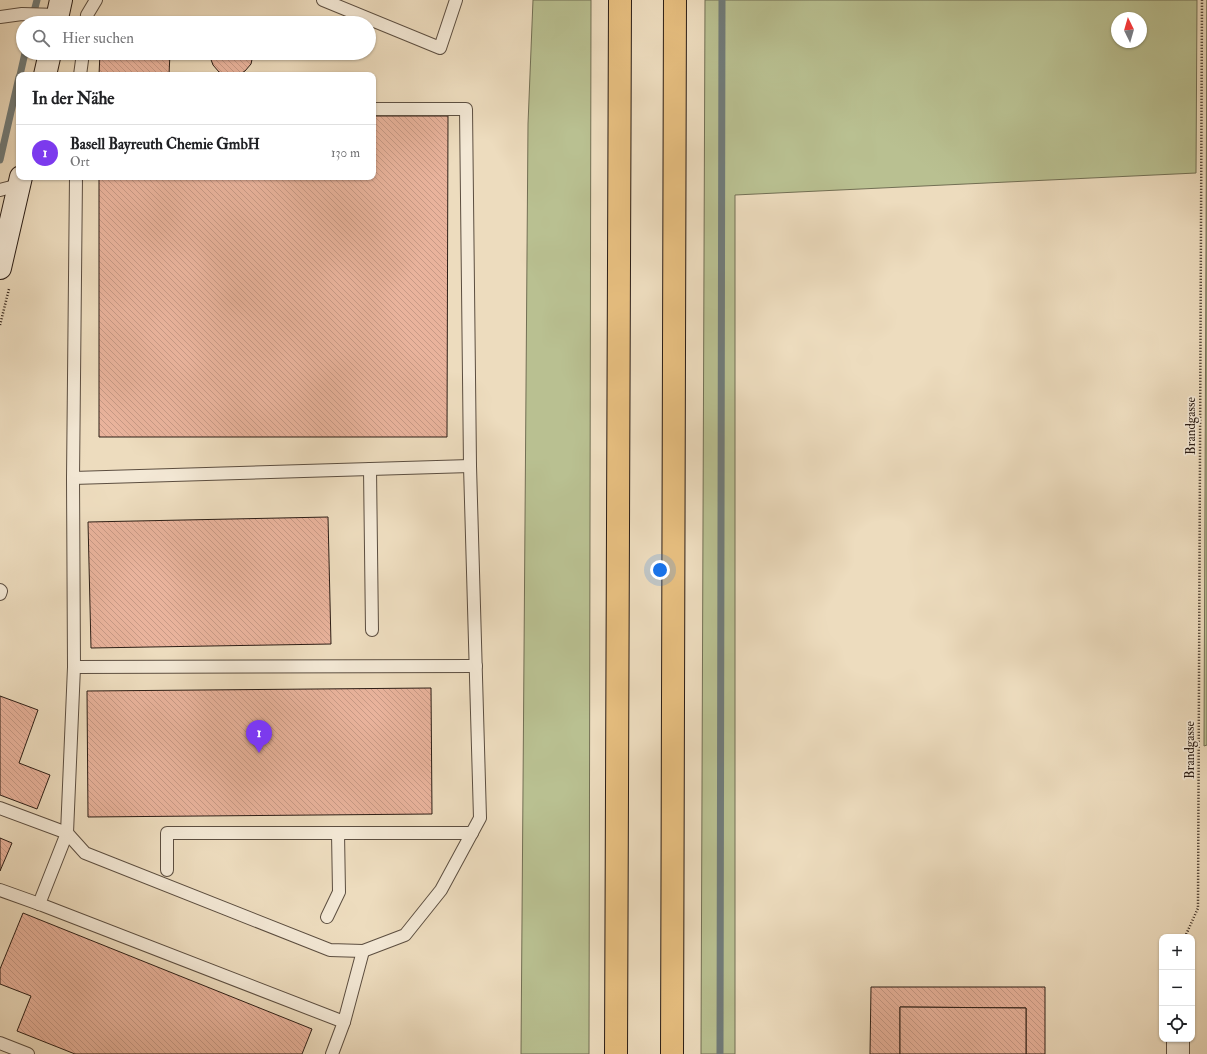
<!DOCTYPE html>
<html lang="de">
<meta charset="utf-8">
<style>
body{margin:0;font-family:"IM FELL Double Pica",serif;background:#f2f2f2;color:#202124}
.controls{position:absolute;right:12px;bottom:12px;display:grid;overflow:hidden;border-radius:8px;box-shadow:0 1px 3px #0004}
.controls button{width:36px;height:36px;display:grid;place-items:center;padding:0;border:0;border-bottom:1px solid #e0e0e0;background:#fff;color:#202124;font:20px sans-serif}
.compass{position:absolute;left:1111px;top:12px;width:36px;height:36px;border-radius:50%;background:#fff;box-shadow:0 1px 3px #0004;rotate:355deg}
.you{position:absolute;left:660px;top:570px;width:14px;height:14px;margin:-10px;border:3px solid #fff;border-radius:50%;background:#1a73e8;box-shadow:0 0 0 6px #1a73e833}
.badge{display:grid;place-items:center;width:26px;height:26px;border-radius:50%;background:#7c3aed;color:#fff;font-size:13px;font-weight:700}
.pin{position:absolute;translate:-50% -33px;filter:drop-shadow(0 1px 2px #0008)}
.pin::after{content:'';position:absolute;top:21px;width:14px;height:12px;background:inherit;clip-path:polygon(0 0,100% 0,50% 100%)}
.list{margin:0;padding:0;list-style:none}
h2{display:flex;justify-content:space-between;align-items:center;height:52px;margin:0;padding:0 16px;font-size:17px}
h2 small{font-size:13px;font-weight:400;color:#757577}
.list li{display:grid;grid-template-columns:26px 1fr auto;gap:12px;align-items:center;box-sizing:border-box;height:56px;padding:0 16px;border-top:1px solid #e0e0e0}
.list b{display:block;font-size:15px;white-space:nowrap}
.list p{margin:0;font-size:13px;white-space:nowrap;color:#757577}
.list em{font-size:13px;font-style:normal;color:#757577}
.icon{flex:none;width:22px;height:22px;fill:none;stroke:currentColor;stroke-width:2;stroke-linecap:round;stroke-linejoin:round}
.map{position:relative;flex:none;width:1207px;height:1054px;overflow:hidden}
.search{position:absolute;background:#fff;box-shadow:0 1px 3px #0004;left:16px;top:16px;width:360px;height:44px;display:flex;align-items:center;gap:10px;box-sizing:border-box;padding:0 14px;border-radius:22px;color:#757577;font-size:15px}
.panel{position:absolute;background:#fff;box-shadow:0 1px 3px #0004;left:16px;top:72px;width:360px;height:108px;border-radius:8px}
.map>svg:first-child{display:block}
.green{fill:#b9c091;stroke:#726f54;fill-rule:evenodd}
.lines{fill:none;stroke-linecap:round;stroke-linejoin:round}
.stream{stroke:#707b79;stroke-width:7}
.building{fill:url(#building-back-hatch);stroke:#2c1e16}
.lane-casing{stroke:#5c4e40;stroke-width:14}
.street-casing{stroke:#5c4e40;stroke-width:24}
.secondary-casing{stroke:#2c1e16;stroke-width:24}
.highway-casing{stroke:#2c1e16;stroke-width:24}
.path{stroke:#2c1e16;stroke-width:2.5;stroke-dasharray:1 2;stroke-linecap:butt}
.lane{stroke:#f3e8d5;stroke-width:12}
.street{stroke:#f3e8d5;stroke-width:22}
.secondary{stroke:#f3e8d5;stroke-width:22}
.highway{stroke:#e6be7f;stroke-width:22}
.labels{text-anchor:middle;stroke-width:3.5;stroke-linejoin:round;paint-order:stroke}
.street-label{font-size:13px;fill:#2c1e16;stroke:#f3e8d5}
</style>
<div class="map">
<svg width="1207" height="1054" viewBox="0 0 1207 1054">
<defs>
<pattern id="building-back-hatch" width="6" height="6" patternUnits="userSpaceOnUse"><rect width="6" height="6" fill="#e9b39c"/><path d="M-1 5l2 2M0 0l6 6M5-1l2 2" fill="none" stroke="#c89a86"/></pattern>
</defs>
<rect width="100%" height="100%" fill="#eddcbe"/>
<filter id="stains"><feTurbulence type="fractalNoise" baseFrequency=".005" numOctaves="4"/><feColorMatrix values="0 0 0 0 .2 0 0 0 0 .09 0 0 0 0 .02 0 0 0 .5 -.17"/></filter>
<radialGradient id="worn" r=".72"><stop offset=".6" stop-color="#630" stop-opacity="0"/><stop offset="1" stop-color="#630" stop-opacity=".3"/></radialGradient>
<g class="green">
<polygon points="533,0 591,0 589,1054 521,1054 528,124"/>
<path d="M705 0H1197L1196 173 735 195V1054H701ZM1117 18H1141V42H1117Z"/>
<polygon points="1207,0 1207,745 1204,746"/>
</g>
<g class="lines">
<g class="stream">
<polyline points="31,23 37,0"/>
<polyline points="20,75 25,53"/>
<polyline points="0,160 19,77"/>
<polyline points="720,1054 722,0"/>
</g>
</g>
<g class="building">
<polygon points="101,17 170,18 170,23 100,23"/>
<polygon points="100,53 170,53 169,75 99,75"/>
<polygon points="211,53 253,53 253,55 251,64 245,71 238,75 226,75 219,72 213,65 210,57"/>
<polygon points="373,116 448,116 447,437 99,437 99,177 373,177"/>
<polygon points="328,517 331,644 91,648 88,522"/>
<polygon points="431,688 432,814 88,817 87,691"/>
<polygon points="0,696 38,710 19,763 50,775 37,809 0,795"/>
<polygon points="0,838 12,843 0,871"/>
<polygon points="23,913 312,1029 302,1054 75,1054 17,1031 31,996 0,984 0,969"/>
<polygon points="871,987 1045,987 1045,1054 1026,1054 1026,1008 900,1007 900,1054 870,1054"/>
<polygon points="900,1007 1026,1008 1026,1054 900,1054"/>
</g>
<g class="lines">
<defs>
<g id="lane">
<polyline points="323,0 440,48 456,0"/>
<polyline points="0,17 22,14 58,15"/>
<polyline points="86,23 87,15 96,0"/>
<polyline points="80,75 83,53"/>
<polyline points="0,190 19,185"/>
<polyline points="370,469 372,630"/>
<polyline points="73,478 470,466"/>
<polyline points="0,590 1,591 0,594"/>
<polyline points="74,667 476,666"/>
<polyline points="0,808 67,833 85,853 330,950 363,951 405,935 441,890 480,818 470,466 466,109 373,109"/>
<polyline points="167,870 167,833 472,833"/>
<polyline points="0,890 42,905 344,1022 332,1054"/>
<polyline points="39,904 67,833 74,667 73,478 76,177"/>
<polyline points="327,917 339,892 338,833"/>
<polyline points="344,1022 363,951"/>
<polyline points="0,1043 28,1054"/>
</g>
<polyline id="street" points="1178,1054 1178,1039"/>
<g id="secondary">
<polyline points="56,23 61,0"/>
<polyline points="45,75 50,53"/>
<polyline points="0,268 21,177"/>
</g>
<g id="highway">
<polyline points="616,1054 620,0"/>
<polyline points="672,1054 675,0"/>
</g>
</defs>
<use href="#lane" class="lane-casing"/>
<use href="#street" class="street-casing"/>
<use href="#secondary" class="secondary-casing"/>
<use href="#highway" class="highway-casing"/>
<g class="path">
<polyline points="0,325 9,289"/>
<polyline points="1185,937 1198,908 1202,0"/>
</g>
<use href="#lane" class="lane"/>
<use href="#street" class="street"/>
<use href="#secondary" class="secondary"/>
<use href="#highway" class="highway"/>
</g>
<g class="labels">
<g class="street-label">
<text transform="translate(1190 426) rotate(-90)" y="5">Brandgasse</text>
<text transform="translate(1189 750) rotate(-90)" y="5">Brandgasse</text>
</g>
</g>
<rect width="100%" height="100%" filter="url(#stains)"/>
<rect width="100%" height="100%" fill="url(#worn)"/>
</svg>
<div class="controls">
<button>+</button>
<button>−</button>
<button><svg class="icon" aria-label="locate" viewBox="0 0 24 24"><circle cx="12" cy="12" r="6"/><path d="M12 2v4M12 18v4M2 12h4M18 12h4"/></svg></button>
</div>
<svg class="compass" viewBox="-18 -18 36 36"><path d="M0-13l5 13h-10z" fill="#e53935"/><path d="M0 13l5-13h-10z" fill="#757577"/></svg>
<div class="you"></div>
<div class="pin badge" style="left:259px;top:753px">1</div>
<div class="search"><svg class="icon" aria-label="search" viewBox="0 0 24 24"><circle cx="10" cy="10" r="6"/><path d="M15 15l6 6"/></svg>Hier suchen</div>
<section class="panel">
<h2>In der Nähe<small></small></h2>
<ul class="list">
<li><span class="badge">1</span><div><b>Basell Bayreuth Chemie GmbH</b><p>Ort</p></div><em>130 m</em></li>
</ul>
</section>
</div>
